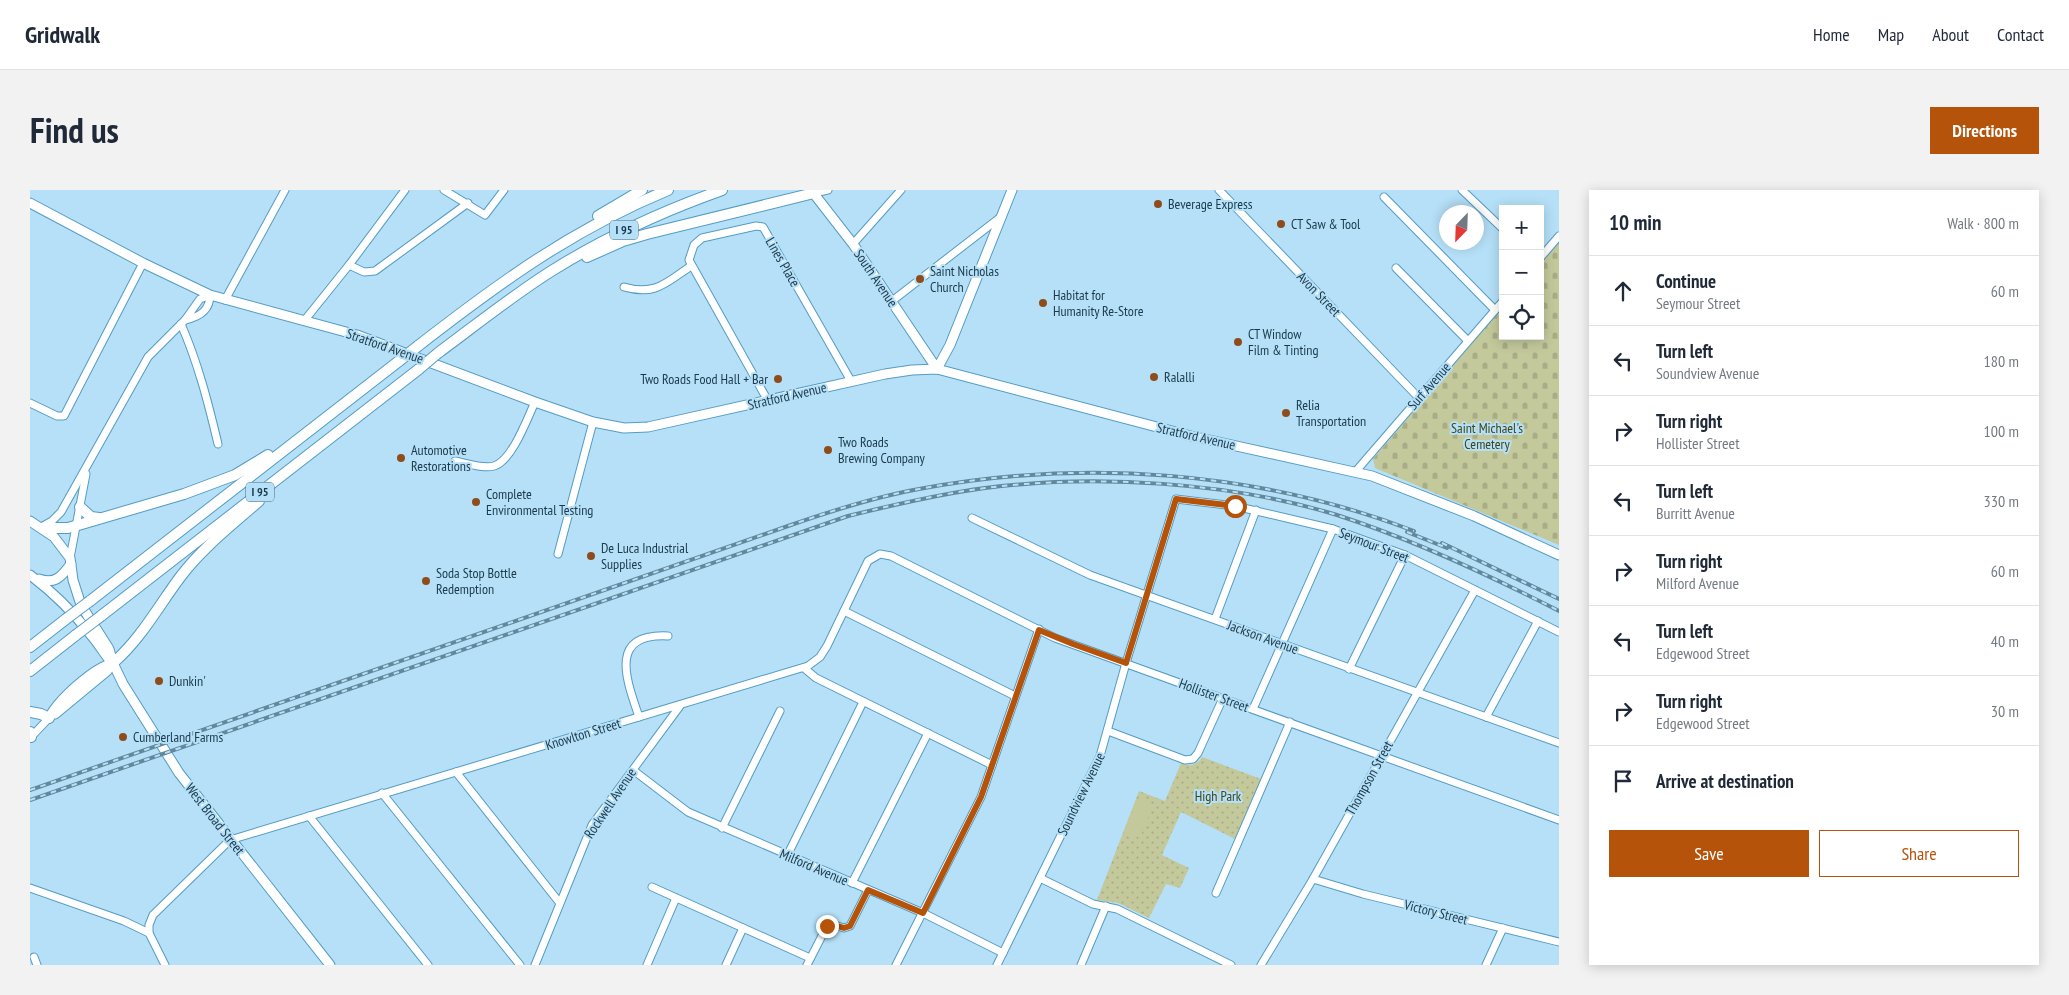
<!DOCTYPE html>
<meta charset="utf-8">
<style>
body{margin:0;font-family:"PT Sans Narrow",sans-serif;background:#f2f2f3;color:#1f2937}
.controls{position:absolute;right:15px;top:15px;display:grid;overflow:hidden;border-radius:0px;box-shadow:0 2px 12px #0003}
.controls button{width:45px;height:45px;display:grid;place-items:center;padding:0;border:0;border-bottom:1px solid #e0e1e3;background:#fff;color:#1f2937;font:25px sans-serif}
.compass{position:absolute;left:1409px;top:15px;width:45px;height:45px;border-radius:50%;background:#fff;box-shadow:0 2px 12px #0003;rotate:203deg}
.stop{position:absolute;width:15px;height:15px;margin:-11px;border:4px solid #b45309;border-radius:50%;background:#fff}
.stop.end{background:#b45309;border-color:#fff;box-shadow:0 1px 5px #0008}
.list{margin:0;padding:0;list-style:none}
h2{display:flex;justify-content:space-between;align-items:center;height:65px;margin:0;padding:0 20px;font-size:21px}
h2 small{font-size:16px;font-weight:400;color:#747a83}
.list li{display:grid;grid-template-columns:32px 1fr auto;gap:15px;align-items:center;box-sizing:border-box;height:70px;padding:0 20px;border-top:1px solid #e0e1e3}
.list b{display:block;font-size:19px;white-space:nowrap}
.list p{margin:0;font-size:16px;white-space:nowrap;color:#747a83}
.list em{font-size:16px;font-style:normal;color:#747a83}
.actions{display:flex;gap:10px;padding:15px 20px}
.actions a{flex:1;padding:11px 0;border:1px solid #b45309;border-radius:0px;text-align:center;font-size:18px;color:#b45309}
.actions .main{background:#b45309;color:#fff}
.icon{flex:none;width:28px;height:28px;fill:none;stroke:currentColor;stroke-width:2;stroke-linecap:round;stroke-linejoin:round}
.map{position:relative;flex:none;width:1529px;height:775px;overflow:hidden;border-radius:0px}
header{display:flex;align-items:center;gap:30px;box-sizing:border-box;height:70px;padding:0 25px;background:#fff;border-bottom:1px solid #e0e1e3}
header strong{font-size:24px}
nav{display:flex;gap:28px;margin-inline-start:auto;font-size:18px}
.intro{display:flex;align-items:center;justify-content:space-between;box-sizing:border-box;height:120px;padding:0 30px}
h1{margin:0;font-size:35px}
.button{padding:12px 22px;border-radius:0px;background:#b45309;color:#fff;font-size:18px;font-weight:700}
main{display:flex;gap:30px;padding:0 30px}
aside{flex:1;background:#fff;border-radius:0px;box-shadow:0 2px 12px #0003}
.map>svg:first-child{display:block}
.green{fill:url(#green-dots)}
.cemetery{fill:url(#cemetery-stones)}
.pitch{fill:#c4c99c}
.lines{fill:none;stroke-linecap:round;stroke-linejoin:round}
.minor-casing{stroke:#539cc3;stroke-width:9}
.major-casing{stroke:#539cc3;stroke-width:11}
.highway-casing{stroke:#539cc3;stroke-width:12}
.minor{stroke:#fff;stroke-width:7}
.major{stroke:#fff;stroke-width:9}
.highway{stroke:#fff;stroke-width:10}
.rail-casing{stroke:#63889c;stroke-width:4}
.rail{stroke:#b5e0f8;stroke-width:2;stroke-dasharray:5.5;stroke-linecap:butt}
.highway-bridge-casing{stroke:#539cc3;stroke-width:12;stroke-linecap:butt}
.highway-bridge{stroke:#fff;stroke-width:10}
.route{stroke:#b45309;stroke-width:6}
.poi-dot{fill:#8e4c1a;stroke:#b5e0f8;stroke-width:2}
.labels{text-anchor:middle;stroke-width:4;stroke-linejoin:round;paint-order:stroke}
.shield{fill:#b5e0f8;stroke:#486b7e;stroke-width:1}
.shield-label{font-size:12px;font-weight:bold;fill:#1a3949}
.poi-label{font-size:14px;fill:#1a3949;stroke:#b5e0f8;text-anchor:start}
.street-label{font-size:14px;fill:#1a3949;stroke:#b5e0f8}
.park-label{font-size:14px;fill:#414516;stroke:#b5e0f8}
</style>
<header>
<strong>Gridwalk</strong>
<nav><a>Home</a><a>Map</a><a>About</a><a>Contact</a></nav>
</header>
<div class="intro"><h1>Find us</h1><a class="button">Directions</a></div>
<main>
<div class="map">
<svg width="1529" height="775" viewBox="0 0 1529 775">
<defs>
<pattern id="green-dots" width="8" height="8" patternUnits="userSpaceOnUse" patternTransform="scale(1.25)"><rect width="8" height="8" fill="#c4c99c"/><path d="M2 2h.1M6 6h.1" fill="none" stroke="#a8ad88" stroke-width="1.8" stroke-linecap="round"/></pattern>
<pattern id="cemetery-stones" width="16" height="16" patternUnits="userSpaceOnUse" patternTransform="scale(1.25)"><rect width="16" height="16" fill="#c4c99c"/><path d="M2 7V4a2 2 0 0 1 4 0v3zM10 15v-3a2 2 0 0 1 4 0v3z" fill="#a8ad88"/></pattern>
</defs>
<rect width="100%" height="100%" fill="#b5e0f8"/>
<path class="green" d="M1172 567 1231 589 1205 649 1151 622 1132 665 1159 678 1150 698 1136 694 1119 728 1088 713 1067 710 1109 601 1135 611 1151 573C1159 576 1167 576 1172 567Z"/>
<polygon class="cemetery" points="1529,52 1529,355 1345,278 1343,269 1473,117 1473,146 1510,146 1510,74"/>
<polygon class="pitch" points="1107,609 1123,615 1110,648 1095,642"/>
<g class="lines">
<defs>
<g id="minor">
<polyline points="414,0 455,25 474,0"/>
<polyline points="1189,0 1389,208"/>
<polyline points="1432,0 1473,39"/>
<polyline points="784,3 798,0"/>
<polyline points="1354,7 1465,120"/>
<polyline points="823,54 871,0"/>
<polyline points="1510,68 1529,46"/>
<polyline points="319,75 334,82 345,81 438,13"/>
<polyline points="1366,78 1438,151"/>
<path d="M594 97C625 106 636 93 661 76"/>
<polyline points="195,110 255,0"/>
<polyline points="862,111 972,26"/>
<polyline points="274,131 319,75 375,0"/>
<path d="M151 134C168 173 178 212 188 254"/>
<polyline points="738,211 659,70 664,55 672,48 726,36 733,37 821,191"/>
<polyline points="0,213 27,226 34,226 113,73"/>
<path d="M425 271C436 273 453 279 464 276 482 271 497 229 505 212"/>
<polyline points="1326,281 1473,111"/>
<polyline points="942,328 1060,385 1529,553"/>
<path d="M11 337 22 331 31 322 118 167 155 130 170 109 180 105C180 121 169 127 155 130"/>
<polyline points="528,364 563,232"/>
<polyline points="40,368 56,284"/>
<polyline points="814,421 985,506"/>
<polyline points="1185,429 1226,320"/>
<polyline points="774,478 786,488 962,575"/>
<polyline points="1319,479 1375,365"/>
<polyline points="1223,519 1303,339"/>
<path d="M609 527C597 491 577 443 638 446"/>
<polyline points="1456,527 1508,431"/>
<polyline points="1078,541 1155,570 1163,569 1168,563 1193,508"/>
<polyline points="0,548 19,528"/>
<polyline points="603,580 658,622 893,723 973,763"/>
<polyline points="426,582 529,712"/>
<polyline points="352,603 490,775"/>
<polyline points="279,626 398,775"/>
<polyline points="692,638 750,521"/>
<polyline points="757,666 833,512"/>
<polyline points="1010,688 1063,714 1087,719 1201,775"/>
<polyline points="1283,689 1333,704 1529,752"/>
<polyline points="822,693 898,543"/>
<polyline points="622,697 780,768"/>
<polyline points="0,698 94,731 119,743 135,775"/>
<polyline points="1186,703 1260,532"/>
<polyline points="119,743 119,735 123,725 200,650 778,476 790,467 797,456 838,371 850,364 861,366 1025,448 1529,630"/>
<polyline points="4,767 7,775"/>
<polyline points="505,775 562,635 650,516"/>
<polyline points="617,775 646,708"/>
<polyline points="696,775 713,738"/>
<polyline points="777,775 797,736 801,734 814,738 820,736 838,700"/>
<polyline points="866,775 951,607 1009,439"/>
<polyline points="967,775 1070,566 1096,473 1146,309 1205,316 1303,339 1375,365 1529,442"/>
<polyline points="1051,775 1076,716"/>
<polyline points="1231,775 1283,689 1445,400"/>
<polyline points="1456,775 1473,738"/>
</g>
<g id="major">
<polyline points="781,0 823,54 907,179 920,155 982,0"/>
<polyline points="0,13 113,73 180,105 327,145 505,212 563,232 594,238 618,237 855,184 882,180 907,179 1161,246 1342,286 1444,326 1529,365"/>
<polyline points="0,331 24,347 40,368 43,390 51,415 79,459 83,473 93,494 149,583 300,775"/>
<path d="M0 385C23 402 43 422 61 445 69 454 74 464 82 473"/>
<path d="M9 389C25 395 32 386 41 374"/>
<polyline points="25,524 77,481 83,473"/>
<path d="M19 528C28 510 63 478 83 473"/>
</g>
<g id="highway">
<polyline points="568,26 612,0"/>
<polyline points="557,67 593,51 617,44 784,3"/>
<path d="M388 156C469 93 543 39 638 0"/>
<path d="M408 163C446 135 483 105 523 80 576 47 633 21 692 0"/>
<polyline points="50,317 61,327 69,328"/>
<polyline points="12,338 38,338 154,304 205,285 238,265"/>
<polyline points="60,411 369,171"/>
<polyline points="71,426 389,179"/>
<polyline points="0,457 36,429"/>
<path d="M83 473C111 449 129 415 151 386 173 357 202 335 229 311"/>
<polyline points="0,481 46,445"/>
<polyline points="0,522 11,524 19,528"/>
<polyline points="0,542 1,547"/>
</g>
</defs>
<use href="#minor" class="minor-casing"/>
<use href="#major" class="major-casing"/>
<use href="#highway" class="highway-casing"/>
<use href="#minor" class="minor"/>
<use href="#major" class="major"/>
<use href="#highway" class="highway"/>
<defs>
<g id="rail">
<polyline points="1377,342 1417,358"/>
<polyline points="1412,353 1529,409"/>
<path d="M0 600 758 336C801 321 844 307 889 299 1055 268 1227 281 1384 341"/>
<path d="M0 610 818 326C863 315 909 304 955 298 1066 284 1200 292 1307 325 1384 350 1457 384 1529 421"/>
</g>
</defs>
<use href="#rail" class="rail-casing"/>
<use href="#rail" class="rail"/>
<defs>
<g id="highway-bridge">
<polyline points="369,171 388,156"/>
<polyline points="389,179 408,163"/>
<polyline points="36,429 60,411"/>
<polyline points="46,445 71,426"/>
</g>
</defs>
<use href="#highway-bridge" class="highway-bridge-casing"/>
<use href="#highway-bridge" class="highway-bridge"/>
</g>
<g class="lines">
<polyline class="route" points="797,736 801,734 814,738 820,736 838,700 893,723 951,607 1009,440 1043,454 1096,473 1146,309 1205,316"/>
</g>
<g class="poi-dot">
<circle cx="1128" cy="14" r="5"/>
<circle cx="1251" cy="34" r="5"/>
<circle cx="890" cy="89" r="5"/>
<circle cx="1013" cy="113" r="5"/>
<circle cx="1208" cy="152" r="5"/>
<circle cx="1124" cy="187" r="5"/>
<circle cx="748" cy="189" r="5"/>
<circle cx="1256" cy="223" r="5"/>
<circle cx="798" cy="260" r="5"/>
<circle cx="371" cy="268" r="5"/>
<circle cx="446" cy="312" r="5"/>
<circle cx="561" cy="366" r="5"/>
<circle cx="396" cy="391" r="5"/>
<circle cx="129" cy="491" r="5"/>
<circle cx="93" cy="547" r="5"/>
</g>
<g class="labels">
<g class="shield">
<rect x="580" y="30.5" width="28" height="19" rx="4"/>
<rect x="216" y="292.5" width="28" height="19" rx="4"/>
</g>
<g class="shield-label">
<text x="594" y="44">I 95</text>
<text x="230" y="306">I 95</text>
</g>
<g class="poi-label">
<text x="1138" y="19">Beverage Express</text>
<text x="1261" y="39">CT Saw &amp; Tool</text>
<text x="900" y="86">Saint Nicholas<tspan x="900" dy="16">Church</tspan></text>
<text x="1023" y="110">Habitat for<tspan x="1023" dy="16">Humanity Re-Store</tspan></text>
<text x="1218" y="149">CT Window<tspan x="1218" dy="16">Film &amp; Tinting</tspan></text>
<text x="1134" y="192">Ralalli</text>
<text x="738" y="194" text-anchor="end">Two Roads Food Hall + Bar</text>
<text x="1266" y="220">Relia<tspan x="1266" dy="16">Transportation</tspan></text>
<text x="808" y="257">Two Roads<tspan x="808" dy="16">Brewing Company</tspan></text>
<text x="381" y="265">Automotive<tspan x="381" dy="16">Restorations</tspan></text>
<text x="456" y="309">Complete<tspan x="456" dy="16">Environmental Testing</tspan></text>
<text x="571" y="363">De Luca Industrial<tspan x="571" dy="16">Supplies</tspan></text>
<text x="406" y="388">Soda Stop Bottle<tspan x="406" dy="16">Redemption</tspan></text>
<text x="139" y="496">Dunkin'</text>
<text x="103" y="552">Cumberland Farms</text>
</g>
<g class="street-label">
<text transform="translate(753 72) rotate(60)" y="5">Lines Place</text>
<text transform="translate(846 88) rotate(56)" y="5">South Avenue</text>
<text transform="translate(1289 104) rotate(46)" y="5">Avon Street</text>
<text transform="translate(355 156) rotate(19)" y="5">Stratford Avenue</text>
<text transform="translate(1399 196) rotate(-49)" y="5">Surf Avenue</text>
<text transform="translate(757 206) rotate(-13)" y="5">Stratford Avenue</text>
<text transform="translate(1166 246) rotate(13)" y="5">Stratford Avenue</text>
<text transform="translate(1344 355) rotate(21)" y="5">Seymour Street</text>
<text transform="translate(1233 447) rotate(20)" y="5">Jackson Avenue</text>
<text transform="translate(1184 505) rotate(20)" y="5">Hollister Street</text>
<text transform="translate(553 544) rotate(-17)" y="5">Knowlton Street</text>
<text transform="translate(1339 588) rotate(-61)" y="5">Thompson Street</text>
<text transform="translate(1051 604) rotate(-64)" y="5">Soundview Avenue</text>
<text transform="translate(580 613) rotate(-56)" y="5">Rockwell Avenue</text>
<text transform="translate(185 629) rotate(52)" y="5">West Broad Street</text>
<text transform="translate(784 677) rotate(23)" y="5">Milford Avenue</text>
<text transform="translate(1406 722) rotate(14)" y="5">Victory Street</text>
</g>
<g class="park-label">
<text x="1457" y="243">Saint Michael's<tspan x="1457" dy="16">Cemetery</tspan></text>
<text x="1188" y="611">High Park</text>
</g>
</g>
</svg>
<div class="controls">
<button>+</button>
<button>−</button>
<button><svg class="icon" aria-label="locate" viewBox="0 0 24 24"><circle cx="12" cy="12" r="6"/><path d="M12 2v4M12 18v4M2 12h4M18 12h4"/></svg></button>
</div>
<svg class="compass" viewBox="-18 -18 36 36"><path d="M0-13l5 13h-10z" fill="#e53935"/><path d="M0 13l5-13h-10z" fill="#747a83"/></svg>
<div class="stop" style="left:1205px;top:316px"></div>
<div class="stop end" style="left:797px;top:736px"></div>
</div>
<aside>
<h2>10 min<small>Walk · 800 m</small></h2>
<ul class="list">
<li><svg class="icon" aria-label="ahead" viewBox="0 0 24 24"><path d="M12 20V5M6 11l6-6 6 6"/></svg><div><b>Continue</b><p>Seymour Street</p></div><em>60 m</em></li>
<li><svg class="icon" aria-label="left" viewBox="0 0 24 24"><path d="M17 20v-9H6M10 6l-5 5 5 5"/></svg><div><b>Turn left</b><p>Soundview Avenue</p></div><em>180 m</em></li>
<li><svg class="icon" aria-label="right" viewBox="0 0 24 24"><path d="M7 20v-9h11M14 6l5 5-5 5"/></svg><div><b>Turn right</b><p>Hollister Street</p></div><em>100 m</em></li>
<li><svg class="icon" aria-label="left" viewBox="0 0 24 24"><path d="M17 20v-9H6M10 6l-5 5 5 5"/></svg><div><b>Turn left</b><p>Burritt Avenue</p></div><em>330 m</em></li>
<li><svg class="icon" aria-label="right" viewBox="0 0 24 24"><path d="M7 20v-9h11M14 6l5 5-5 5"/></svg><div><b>Turn right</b><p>Milford Avenue</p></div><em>60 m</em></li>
<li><svg class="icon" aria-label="left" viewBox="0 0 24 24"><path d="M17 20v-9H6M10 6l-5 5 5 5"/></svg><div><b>Turn left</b><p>Edgewood Street</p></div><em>40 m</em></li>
<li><svg class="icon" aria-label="right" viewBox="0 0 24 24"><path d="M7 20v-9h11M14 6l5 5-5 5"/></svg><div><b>Turn right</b><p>Edgewood Street</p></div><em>30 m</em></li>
<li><svg class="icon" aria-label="arrive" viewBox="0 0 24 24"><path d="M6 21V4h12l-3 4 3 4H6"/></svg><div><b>Arrive at destination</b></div></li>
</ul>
<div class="actions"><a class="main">Save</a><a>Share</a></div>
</aside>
</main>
